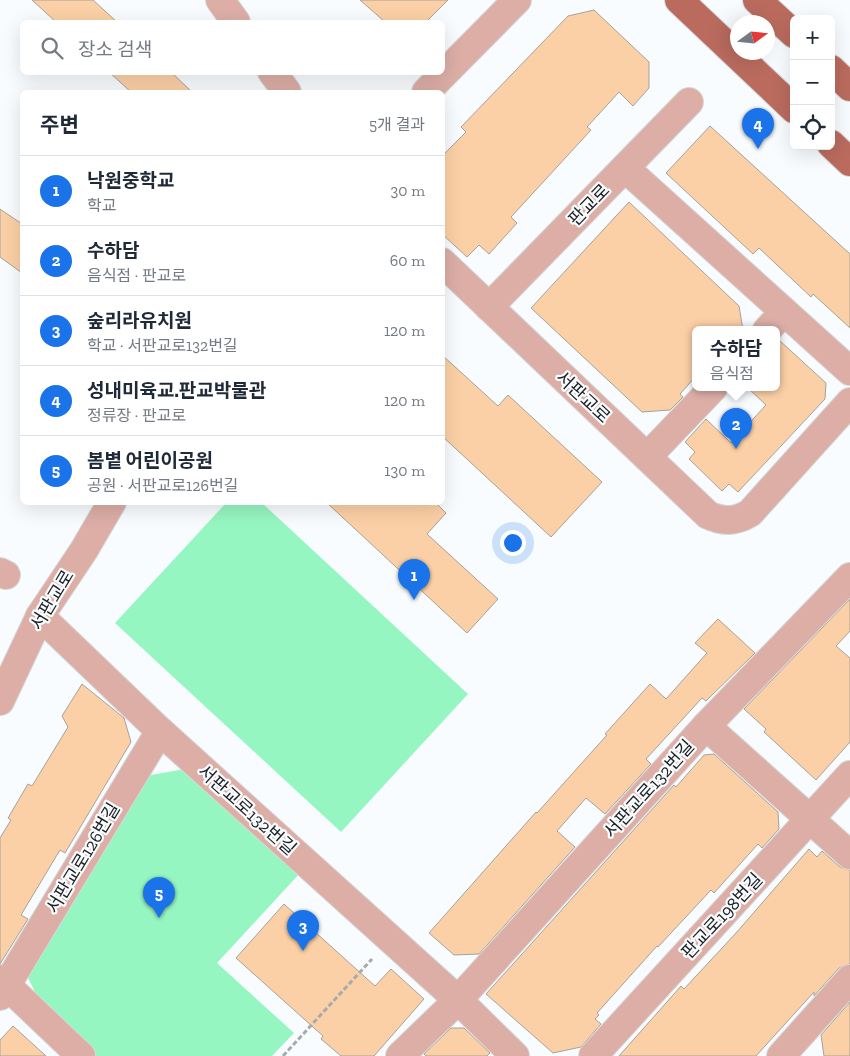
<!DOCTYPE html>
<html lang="ko">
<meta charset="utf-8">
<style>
body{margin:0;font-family:"Zilla Slab","Noto Sans KR",serif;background:#f6f6f7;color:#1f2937}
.controls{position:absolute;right:15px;top:15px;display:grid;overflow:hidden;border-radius:8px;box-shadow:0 5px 20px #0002}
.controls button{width:45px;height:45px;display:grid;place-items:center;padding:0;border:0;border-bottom:1px solid #e0e1e3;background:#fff;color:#1f2937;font:25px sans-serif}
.compass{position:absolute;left:730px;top:15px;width:45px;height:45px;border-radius:50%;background:#fff;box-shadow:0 5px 20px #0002;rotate:75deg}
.you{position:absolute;left:512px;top:542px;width:18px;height:18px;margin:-12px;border:4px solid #fff;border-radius:50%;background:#1a73e8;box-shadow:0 0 0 8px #1a73e833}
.badge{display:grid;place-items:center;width:32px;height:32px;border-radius:50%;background:#1a73e8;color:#fff;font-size:16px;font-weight:700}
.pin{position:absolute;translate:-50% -41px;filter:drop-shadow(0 1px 2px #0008)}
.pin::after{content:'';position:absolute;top:26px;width:18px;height:15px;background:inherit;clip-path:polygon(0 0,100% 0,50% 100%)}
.popup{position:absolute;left:692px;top:326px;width:88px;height:65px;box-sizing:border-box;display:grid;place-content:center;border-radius:8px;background:#fff;filter:drop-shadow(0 1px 4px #0005);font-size:16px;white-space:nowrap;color:#747a83}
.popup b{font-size:19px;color:#1f2937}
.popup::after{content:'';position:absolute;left:50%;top:100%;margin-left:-10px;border:10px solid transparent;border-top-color:#fff}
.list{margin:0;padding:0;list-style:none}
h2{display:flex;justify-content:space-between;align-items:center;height:65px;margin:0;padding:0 20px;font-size:21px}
h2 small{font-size:16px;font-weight:400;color:#747a83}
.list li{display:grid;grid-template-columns:32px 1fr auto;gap:15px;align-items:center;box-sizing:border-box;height:70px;padding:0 20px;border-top:1px solid #e0e1e3}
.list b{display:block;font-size:19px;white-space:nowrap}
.list p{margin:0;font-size:16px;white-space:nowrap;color:#747a83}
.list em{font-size:16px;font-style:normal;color:#747a83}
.icon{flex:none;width:28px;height:28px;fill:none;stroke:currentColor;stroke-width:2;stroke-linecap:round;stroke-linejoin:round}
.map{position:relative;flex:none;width:850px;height:1056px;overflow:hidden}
.search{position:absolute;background:#fff;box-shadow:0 5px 20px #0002;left:20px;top:20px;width:425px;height:55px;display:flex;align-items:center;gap:12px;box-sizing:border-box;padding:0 18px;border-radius:8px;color:#747a83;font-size:19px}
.panel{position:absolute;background:#fff;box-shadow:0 5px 20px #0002;left:20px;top:90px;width:425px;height:415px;border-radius:8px}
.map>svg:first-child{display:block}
.green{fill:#96f6c2}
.building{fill:#fbd0a6;stroke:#a8a19b}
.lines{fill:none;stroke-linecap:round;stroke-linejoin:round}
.minor-casing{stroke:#d5d9db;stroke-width:30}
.major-casing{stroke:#d5d9db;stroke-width:30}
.path{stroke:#a7abad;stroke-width:3;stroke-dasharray:5 2.5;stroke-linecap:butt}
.minor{stroke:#dcaea6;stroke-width:28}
.major{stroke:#ba6b5e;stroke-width:28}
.labels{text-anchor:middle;stroke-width:4.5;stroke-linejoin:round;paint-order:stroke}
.street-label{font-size:18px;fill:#1d2022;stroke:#f8fcfe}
</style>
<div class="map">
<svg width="850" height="1056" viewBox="0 0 850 1056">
<rect width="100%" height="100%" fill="#f8fcfe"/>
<g class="green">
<polygon points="226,503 262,503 468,694 341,832 115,623"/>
<polygon points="185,769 300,873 217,963 294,1033 272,1056 96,1056 40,1002 26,974 145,776"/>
</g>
<g class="building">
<polygon points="32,0 93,0 117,22 56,22"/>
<polygon points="360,0 448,0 426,22 385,22"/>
<polygon points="594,10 649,62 649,88 633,106 619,92 587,127 591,130 511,217 517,223 489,254 479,245 467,257 442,234 442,156 466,132 461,127 568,16"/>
<polygon points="109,72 171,72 192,92 131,92"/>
<polygon points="710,126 850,254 850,328 813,294 811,297 759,248 753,254 666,173"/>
<polygon points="629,202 739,306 743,330 696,330 696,376 680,394 683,397 670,410 642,412 531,308"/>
<polygon points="0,209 22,224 22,273 0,257"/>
<polygon points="779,340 826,383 825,399 738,492 729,484 722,491 689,459 695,452 685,442 706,419 731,443 766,405 748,388 776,388 776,342"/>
<polygon points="442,355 498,406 508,395 602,482 551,537 442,436"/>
<polygon points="326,502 435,502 446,513 427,534 498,599 467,633"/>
<polygon points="850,599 850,631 836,646 850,658 850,742 816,780 764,732 766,729 744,709"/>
<polygon points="718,619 755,653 706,701 702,698 646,759 651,764 605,814 586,798 557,831 575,847 479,954 454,955 429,933 536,812 537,813 607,735 605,734 650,684 666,699 707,653 695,643"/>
<polygon points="82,684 124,718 131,742 65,853 60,850 21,915 28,919 0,964 0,838 11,820 8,818 28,784 32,786 68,727 62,716"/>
<polygon points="714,754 778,812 779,829 762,848 758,844 714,893 711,890 658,947 657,946 597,1013 599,1015 595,1019 601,1024 581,1047 553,1053 486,994 674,785 676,787 704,755"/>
<polygon points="809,849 817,857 822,851 840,867 850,870 850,964 839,968 814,996 814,992 756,1056 619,1056 681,986 684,989 736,933"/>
<polygon points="284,904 375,986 391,969 424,999 374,1056 341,1056 321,1039 323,1036 236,958"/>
<polygon points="850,1002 850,1056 824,1056 821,1035"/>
<polygon points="13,1026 46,1056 0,1056 0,1040"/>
<polygon points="451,1028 464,1028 490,1053 487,1056 426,1056 424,1054"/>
</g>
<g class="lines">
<defs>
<g id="minor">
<polyline points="220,0 236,22"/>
<polyline points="272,72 287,92"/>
<polyline points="426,92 517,0"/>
<polyline points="625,168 850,371"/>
<path d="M442 262 708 515C724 522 735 522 750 513L850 402"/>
<polyline points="489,307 689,102"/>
<polyline points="767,330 784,312"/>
<polyline points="647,457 713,388"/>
<polyline points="0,572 6,575"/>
<polyline points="40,616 160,731 458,1000 515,1056"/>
<polyline points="0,701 40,616 84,550 112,502"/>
<polyline points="706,726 850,855"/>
<polyline points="0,979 81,1056"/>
<polyline points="0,996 160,731"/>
<polyline points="400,1056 458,1000 706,726 850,577"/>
<polyline points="593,1056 850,775"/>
<polyline points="781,1056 850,979"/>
</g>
<g id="major">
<polyline points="679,0 794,109"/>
<polyline points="757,0 794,34"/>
<polyline points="831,69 850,87"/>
<polyline points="831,144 850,162"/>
</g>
</defs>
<use href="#minor" class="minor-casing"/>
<use href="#major" class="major-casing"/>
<polyline class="path" points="283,1056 372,959"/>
<use href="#minor" class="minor"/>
<use href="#major" class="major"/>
</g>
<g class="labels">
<g class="street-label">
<text transform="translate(589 205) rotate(-46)" y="6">판교로</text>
<text transform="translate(583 397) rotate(43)" y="6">서판교로</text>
<text transform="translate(52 600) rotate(-59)" y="6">서판교로</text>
<text transform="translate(649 789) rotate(-48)" y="6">서판교로132번길</text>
<text transform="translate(247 810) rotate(42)" y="6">서판교로132번길</text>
<text transform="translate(83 858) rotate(-59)" y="6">서판교로126번길</text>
<text transform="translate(722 916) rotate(-47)" y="6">판교로198번길</text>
</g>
</g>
</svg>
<div class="controls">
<button>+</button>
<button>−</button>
<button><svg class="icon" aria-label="locate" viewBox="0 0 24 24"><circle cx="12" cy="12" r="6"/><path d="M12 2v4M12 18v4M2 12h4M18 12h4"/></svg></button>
</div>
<svg class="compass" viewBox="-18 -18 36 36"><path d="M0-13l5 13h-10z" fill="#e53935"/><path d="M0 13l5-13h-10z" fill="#747a83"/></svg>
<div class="you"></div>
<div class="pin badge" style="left:414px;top:600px">1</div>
<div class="pin badge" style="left:736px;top:449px">2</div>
<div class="popup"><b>수하담</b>음식점</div>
<div class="pin badge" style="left:303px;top:951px">3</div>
<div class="pin badge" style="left:758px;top:149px">4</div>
<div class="pin badge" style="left:159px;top:918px">5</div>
<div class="search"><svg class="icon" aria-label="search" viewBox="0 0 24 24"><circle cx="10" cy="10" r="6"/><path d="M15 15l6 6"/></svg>장소 검색</div>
<section class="panel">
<h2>주변<small>5개 결과</small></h2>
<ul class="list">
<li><span class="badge">1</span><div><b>낙원중학교</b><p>학교</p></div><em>30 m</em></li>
<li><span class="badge">2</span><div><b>수하담</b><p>음식점 · 판교로</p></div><em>60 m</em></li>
<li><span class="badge">3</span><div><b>숲리라유치원</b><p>학교 · 서판교로132번길</p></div><em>120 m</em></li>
<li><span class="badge">4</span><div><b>성내미육교.판교박물관</b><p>정류장 · 판교로</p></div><em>120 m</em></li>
<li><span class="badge">5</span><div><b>봄볕 어린이공원</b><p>공원 · 서판교로126번길</p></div><em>130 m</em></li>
</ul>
</section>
</div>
